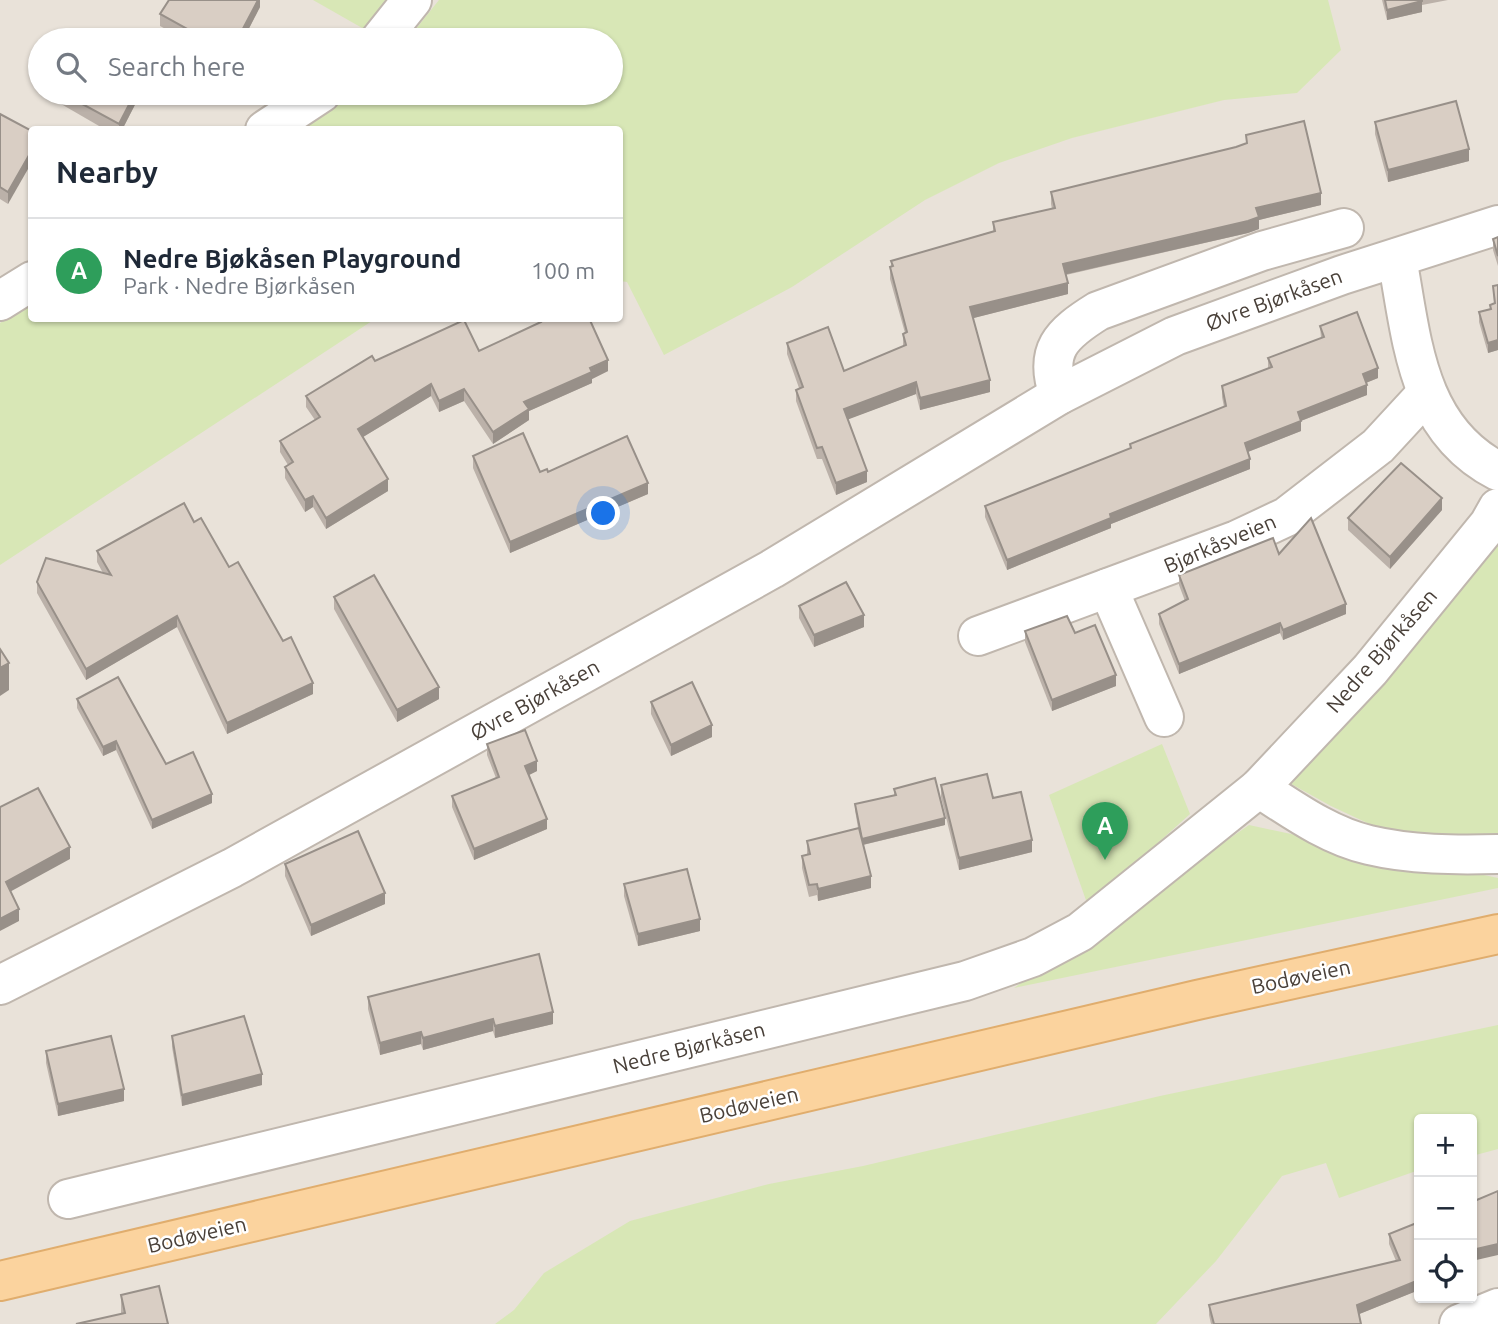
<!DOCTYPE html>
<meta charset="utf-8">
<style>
body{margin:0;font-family:Ubuntu,sans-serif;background:#f6f6f7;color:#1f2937}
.controls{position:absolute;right:21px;bottom:21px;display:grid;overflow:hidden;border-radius:7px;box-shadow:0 2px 5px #0004}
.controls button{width:63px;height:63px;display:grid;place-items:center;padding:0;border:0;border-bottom:2px solid #e0e1e3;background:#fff;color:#1f2937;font:35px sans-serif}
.you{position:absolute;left:604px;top:514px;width:24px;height:24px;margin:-18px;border:5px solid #fff;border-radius:50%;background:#1a73e8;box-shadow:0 0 0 10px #1a73e833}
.badge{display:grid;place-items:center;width:46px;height:46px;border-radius:50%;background:#f32624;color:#fff;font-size:23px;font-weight:700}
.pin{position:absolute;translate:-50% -58px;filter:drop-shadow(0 2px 4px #0008)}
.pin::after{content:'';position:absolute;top:37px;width:24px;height:21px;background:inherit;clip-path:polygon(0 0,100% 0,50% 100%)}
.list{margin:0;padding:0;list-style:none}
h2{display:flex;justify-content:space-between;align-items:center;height:91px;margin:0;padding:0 28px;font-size:30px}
h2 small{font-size:23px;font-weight:400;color:#747a83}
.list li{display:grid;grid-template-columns:46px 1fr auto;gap:21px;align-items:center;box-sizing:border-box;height:105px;padding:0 28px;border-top:2px solid #e0e1e3}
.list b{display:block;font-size:26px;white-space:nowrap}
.list p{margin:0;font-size:23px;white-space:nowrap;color:#747a83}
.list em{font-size:23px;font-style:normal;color:#747a83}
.icon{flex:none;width:38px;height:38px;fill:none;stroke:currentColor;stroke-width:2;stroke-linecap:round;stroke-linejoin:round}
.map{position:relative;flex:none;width:1498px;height:1324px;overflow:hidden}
.search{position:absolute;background:#fff;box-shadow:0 2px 5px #0004;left:28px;top:28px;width:595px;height:77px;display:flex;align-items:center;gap:18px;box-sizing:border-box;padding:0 24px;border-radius:38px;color:#747a83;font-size:26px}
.panel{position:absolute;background:#fff;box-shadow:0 2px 5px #0004;left:28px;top:126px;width:595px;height:196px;border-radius:7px}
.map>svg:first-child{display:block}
.residential{fill:#e9e2d9;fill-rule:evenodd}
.green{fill:#d8e7b6}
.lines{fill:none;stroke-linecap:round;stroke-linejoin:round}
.minor-casing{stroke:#c0b7ae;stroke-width:42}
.major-casing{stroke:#e0ad6d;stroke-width:42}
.minor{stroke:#fff;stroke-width:38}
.major{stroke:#fbd39e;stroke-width:38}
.wall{fill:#bbb1a9}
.shaded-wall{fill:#989089}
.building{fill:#d9cec4;stroke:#989089;stroke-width:2}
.labels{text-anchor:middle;stroke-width:5;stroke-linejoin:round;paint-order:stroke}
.street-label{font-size:21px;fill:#494039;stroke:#fff}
</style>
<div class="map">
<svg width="1498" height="1324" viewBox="0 0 1498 1324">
<rect width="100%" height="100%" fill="#f5f0eb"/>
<path class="residential" d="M0 0H1498V1324H0ZM40 40H611V93H40ZM32 130H620V318H32ZM1419 1119H1472V1298H1419Z"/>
<g class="green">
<polygon points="313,0 392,0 364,29"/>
<polygon points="439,0 1328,0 1341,50 1297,93 1224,100 1072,138 999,163 925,200 792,287 664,355 627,282 620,281 620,130 295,130 350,93 611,93 611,40 407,40"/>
<polygon points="31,302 32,318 375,319 0,565 0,323"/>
<polygon points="1498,541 1498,836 1393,835 1331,806 1284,780"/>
<polygon points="1162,744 1190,814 1088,906 1049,795"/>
<polygon points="1249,825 1498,878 1498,888 1014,988"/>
<polygon points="1498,1025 1498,1149 1472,1156 1472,1119 1419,1119 1419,1170 1339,1198 1326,1163 1282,1176 1216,1261 1156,1324 495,1324 514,1310 544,1273 630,1221 769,1184 863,1166 1160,1096"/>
</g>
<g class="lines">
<defs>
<g id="minor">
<polyline points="380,40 412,0"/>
<polyline points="265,130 321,93"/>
<path d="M1397 258C1412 339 1416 429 1498 471"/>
<polyline points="0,301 32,281"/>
<path d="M1059 395C1043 351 1061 334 1098 311L1262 251 1344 228"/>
<polyline points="1108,588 1164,717"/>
<polyline points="978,636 1237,540 1286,517 1378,446 1426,394"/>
<path d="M1259 788C1293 810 1329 836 1369 845 1411 855 1455 855 1498 854"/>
<polyline points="0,985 232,868 772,569 1059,395 1175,336 1342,275 1498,225"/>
<polyline points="68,1199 965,981 1033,957 1080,932 1259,788 1370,670 1489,524 1498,508"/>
<polyline points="1459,1324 1498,1308"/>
</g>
<polyline id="major" points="0,1281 1197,1000 1498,934"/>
</defs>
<use href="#minor" class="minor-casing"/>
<use href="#major" class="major-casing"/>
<use href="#minor" class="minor"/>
<use href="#major" class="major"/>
</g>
<g class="wall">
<polygon points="260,0 260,7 243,40 186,40 160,26 160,14"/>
<polygon points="1382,0 1448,0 1422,5 1422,12 1387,20"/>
<polygon points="49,93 141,93 122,130 106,130 49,97"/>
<polygon points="0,114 32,131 8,204 0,199"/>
<polygon points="1375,122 1469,161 1388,182 1375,134"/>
<polygon points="1246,135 1321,205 1259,220 1259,229 1248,233 1066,275 1068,294 973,318 990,392 920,410 916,394 848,419 867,482 836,495 822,459 817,459 796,401 796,390 799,388 787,354 787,343 844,371 903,347 903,334 905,333 890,279 890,267 891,267 891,261 993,231 993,222 1052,209 1051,204 1051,192 1236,147 1246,144"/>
<polygon points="1498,237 1498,266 1493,250 1493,239"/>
<polygon points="1498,285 1498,350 1488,353 1479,322 1479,312 1490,309 1490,305 1494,304 1493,286"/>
<polygon points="539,318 608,371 592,379 592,383 529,411 529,420 493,444 464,401 439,412 431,396 363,437 388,491 326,529 313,507 305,512 285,478 285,467 288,465 280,452 280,441 315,420 306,407 306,396 375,361 479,351 539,323"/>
<polygon points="1320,326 1378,378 1366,383 1367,395 1301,421 1301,431 1248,452 1250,469 1111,524 1111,528 1007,570 985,517 985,506 1130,449 1130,444 1224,407 1222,397 1222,386 1268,368 1268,358 1321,338"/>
<polygon points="473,456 540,472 548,472 648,494 510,553 473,468"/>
<polygon points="1442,510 1390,569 1348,530 1348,518"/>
<polygon points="194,522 229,567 313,694 227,734 177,627 86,680 37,593 37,582 103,573 97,562 97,551"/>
<polygon points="1279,554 1346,614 1283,640 1280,633 1179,674 1159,624 1159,614 1185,601 1179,585 1179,575"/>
<polygon points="334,597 439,699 397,722 334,609"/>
<polygon points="799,606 864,627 814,647 799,618"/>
<polygon points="1025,631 1075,633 1116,686 1052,711 1025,642"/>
<polygon points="77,699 166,764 212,803 152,829 116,750 103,756 77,708"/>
<polygon points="651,702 712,737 671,756 651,714"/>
<polygon points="487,744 537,771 529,775 547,829 474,860 452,807 452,796 496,778 487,755"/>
<polygon points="941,785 993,798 1032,852 959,870 941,797"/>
<polygon points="894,789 945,825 863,845 871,888 818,901 817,895 809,897 802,868 802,856 807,854 807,841 858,828 855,810 855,804 894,795"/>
<polygon points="285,864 385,904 311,936 285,876"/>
<polygon points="624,884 700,931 638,946 624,896"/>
<polygon points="368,997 553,1024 495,1038 493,1031 423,1050 421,1044 380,1055 368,1009"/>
<polygon points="172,1036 262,1085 182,1106 172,1047"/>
<polygon points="46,1051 124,1101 58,1116 46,1063"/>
<polygon points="1419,1222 1419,1290 1359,1314 1361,1324 1211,1324 1209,1315 1209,1305 1396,1261 1389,1244 1389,1234"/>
<polygon points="121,1295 168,1324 121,1314"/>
</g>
<g class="shaded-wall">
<polygon points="258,0 260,0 260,7 243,40 237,40"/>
<polygon points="1422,1 1422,12 1387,20 1387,10"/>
<polygon points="135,93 141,93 122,130 119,130 119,124"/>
<polygon points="1469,149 1469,161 1388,182 1388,170"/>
<polygon points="32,150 32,162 8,204 8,192"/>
<polygon points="1321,193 1321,205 1259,220 1259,229 1248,233 1063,275 1063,264 1256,208"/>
<polygon points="1068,283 1068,294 970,319 970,307"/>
<polygon points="1498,340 1498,350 1488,353 1488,343"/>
<polygon points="608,360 608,371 592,379 592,383 529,411 529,420 493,444 493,432 524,402"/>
<polygon points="1378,368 1378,378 1363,384 1363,374"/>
<polygon points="990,380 990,392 920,410 920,398"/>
<polygon points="916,382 916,394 844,421 844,409"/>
<polygon points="431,384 431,396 358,440 358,429"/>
<polygon points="1367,385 1367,395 1298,422 1298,412"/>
<polygon points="464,389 464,401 439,412 439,401"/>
<polygon points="1301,421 1301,431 1245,453 1245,443"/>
<polygon points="1250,459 1250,469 1111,524 1111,528 1007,570 1007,560 1110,514"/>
<polygon points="867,471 867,482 836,495 836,483"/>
<polygon points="388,479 388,491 326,529 326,518"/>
<polygon points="648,483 648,494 510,553 510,542"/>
<polygon points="313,496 313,507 305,512 305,500"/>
<polygon points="1442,498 1442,510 1390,569 1390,557"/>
<polygon points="1346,604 1346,614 1283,640 1283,630"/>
<polygon points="864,615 864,627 814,647 814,635"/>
<polygon points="177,616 177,627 86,680 86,669"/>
<polygon points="1280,623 1280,633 1179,674 1179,664"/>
<polygon points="9,663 9,690 0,696 0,668"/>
<polygon points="1116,675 1116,686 1052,711 1052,700"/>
<polygon points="313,683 313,694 227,734 227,723"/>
<polygon points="439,687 439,699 397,722 397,710"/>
<polygon points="712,725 712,737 671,756 671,745"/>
<polygon points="116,741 116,750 103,756 103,747"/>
<polygon points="537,761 537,771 525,777 525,766"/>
<polygon points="212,794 212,803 152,829 152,820"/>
<polygon points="945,818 945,825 862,845 862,839"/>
<polygon points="547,819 547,829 474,860 474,849"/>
<polygon points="1032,840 1032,852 959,870 959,858"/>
<polygon points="70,847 70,859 6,894 6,882"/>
<polygon points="871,876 871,888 818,901 818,889"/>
<polygon points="385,893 385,904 311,936 311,925"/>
<polygon points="19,909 19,921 0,931 0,919"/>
<polygon points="700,919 700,931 638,946 638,934"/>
<polygon points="553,1012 553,1024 495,1038 495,1026"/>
<polygon points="493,1019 493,1031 423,1050 423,1038"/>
<polygon points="421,1032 421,1044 380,1055 380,1043"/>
<polygon points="262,1074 262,1085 182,1106 182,1095"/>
<polygon points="124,1089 124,1101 58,1116 58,1104"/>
<polygon points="1498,1244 1498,1255 1472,1261 1472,1250"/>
<polygon points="1474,1275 1474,1285 1472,1286 1472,1276"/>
<polygon points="1419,1280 1419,1290 1357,1315 1357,1305"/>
</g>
<g class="building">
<polygon points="169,0 258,0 237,40 207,40 160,14"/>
<polygon points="1385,0 1422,0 1422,1 1387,10"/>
<polygon points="79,31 97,40 74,40"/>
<polygon points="62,93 135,93 119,124"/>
<polygon points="1456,101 1469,149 1388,170 1375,122"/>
<polygon points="0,114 32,131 32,150 8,192 0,187"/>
<polygon points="1304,121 1321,193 1256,208 1259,217 1248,221 1063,264 1068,283 970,307 990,380 920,398 916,382 844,409 867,471 836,483 822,447 817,448 796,390 803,387 787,343 828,327 844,371 906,345 903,334 907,332 890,267 893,266 891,261 995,231 993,222 1055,208 1051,192 1236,147 1247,143 1246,135"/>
<polygon points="1498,237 1498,256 1493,239"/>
<polygon points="1498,285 1498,340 1488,343 1479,312 1491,309 1490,305 1495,303 1493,286"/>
<polygon points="1357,312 1378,368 1363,374 1367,385 1298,412 1301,421 1245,443 1250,459 1110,514 1111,518 1007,560 985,506 1131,448 1130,444 1226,406 1222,386 1272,367 1268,358 1324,337 1320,326"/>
<polygon points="539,318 589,318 608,360 590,368 592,372 524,402 529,409 493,432 464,389 439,401 431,384 358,429 388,479 326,518 313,496 305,500 285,467 293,462 280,441 320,417 306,396 372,356 375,361 464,320 479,351 541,322"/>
<polygon points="523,433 540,472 547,469 548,472 627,436 648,483 510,542 473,456"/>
<polygon points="1401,463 1442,498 1390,557 1348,518"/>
<polygon points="184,503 194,522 201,518 229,567 238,562 283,641 291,637 313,683 227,723 177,616 86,669 37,582 46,558 111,575 97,551"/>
<polygon points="1311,518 1346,604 1283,630 1280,623 1179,664 1159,614 1188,599 1179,575 1273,538 1279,554"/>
<polygon points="374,575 439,687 397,710 334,597"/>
<polygon points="846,582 864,615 814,635 799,606"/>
<polygon points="1067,616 1075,633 1095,625 1116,675 1052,700 1025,631"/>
<polygon points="0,649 9,663 0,668"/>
<polygon points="118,677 166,764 193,752 212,794 152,820 116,741 103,747 77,699"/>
<polygon points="692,682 712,725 671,745 651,702"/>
<polygon points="525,730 537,761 525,766 547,819 474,849 452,796 499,777 487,744"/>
<polygon points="987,774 993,798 1021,792 1032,840 959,858 941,785"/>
<polygon points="935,778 945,818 862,839 855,804 896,795 894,789"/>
<polygon points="38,788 70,847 6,882 19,909 0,919 0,807"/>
<polygon points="859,828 871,876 818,889 817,884 809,885 802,856 810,854 807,841"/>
<polygon points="358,831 385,893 311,925 285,864"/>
<polygon points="687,869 700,919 638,934 624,884"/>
<polygon points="539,954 553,1012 495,1026 493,1019 423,1038 421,1032 380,1043 368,997"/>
<polygon points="244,1016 262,1074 182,1095 172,1036"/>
<polygon points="111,1036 124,1089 58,1104 46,1051"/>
<polygon points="1498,1191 1498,1244 1472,1250 1472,1202"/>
<polygon points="1419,1222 1419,1280 1357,1305 1361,1324 1214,1324 1209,1305 1400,1260 1389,1234"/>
<polygon points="159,1286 168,1324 76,1324 125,1313 121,1295"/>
</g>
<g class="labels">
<g class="street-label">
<text transform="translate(1274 300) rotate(-20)" y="7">Øvre Bjørkåsen</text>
<text transform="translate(1220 544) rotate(-23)" y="7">Bjørkåsveien</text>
<text transform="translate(1382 651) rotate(-49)" y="7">Nedre Bjørkåsen</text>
<text transform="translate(535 700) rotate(-29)" y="7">Øvre Bjørkåsen</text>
<text transform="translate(1301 977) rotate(-12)" y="7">Bodøveien</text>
<text transform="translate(689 1048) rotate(-14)" y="7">Nedre Bjørkåsen</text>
<text transform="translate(749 1105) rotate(-13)" y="7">Bodøveien</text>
<text transform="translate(197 1235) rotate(-13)" y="7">Bodøveien</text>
</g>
</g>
</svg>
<div class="controls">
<button>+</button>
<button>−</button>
<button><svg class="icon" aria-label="locate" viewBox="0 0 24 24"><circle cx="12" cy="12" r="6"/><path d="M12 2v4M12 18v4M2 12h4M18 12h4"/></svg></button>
</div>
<div class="you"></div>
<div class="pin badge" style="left:1105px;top:860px;background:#2e9e5b">A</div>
<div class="search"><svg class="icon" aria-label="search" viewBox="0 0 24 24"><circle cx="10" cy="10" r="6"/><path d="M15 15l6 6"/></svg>Search here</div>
<section class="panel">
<h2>Nearby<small></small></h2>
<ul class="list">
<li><span class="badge" style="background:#2e9e5b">A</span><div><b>Nedre Bjøkåsen Playground</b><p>Park · Nedre Bjørkåsen</p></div><em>100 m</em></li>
</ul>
</section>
</div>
